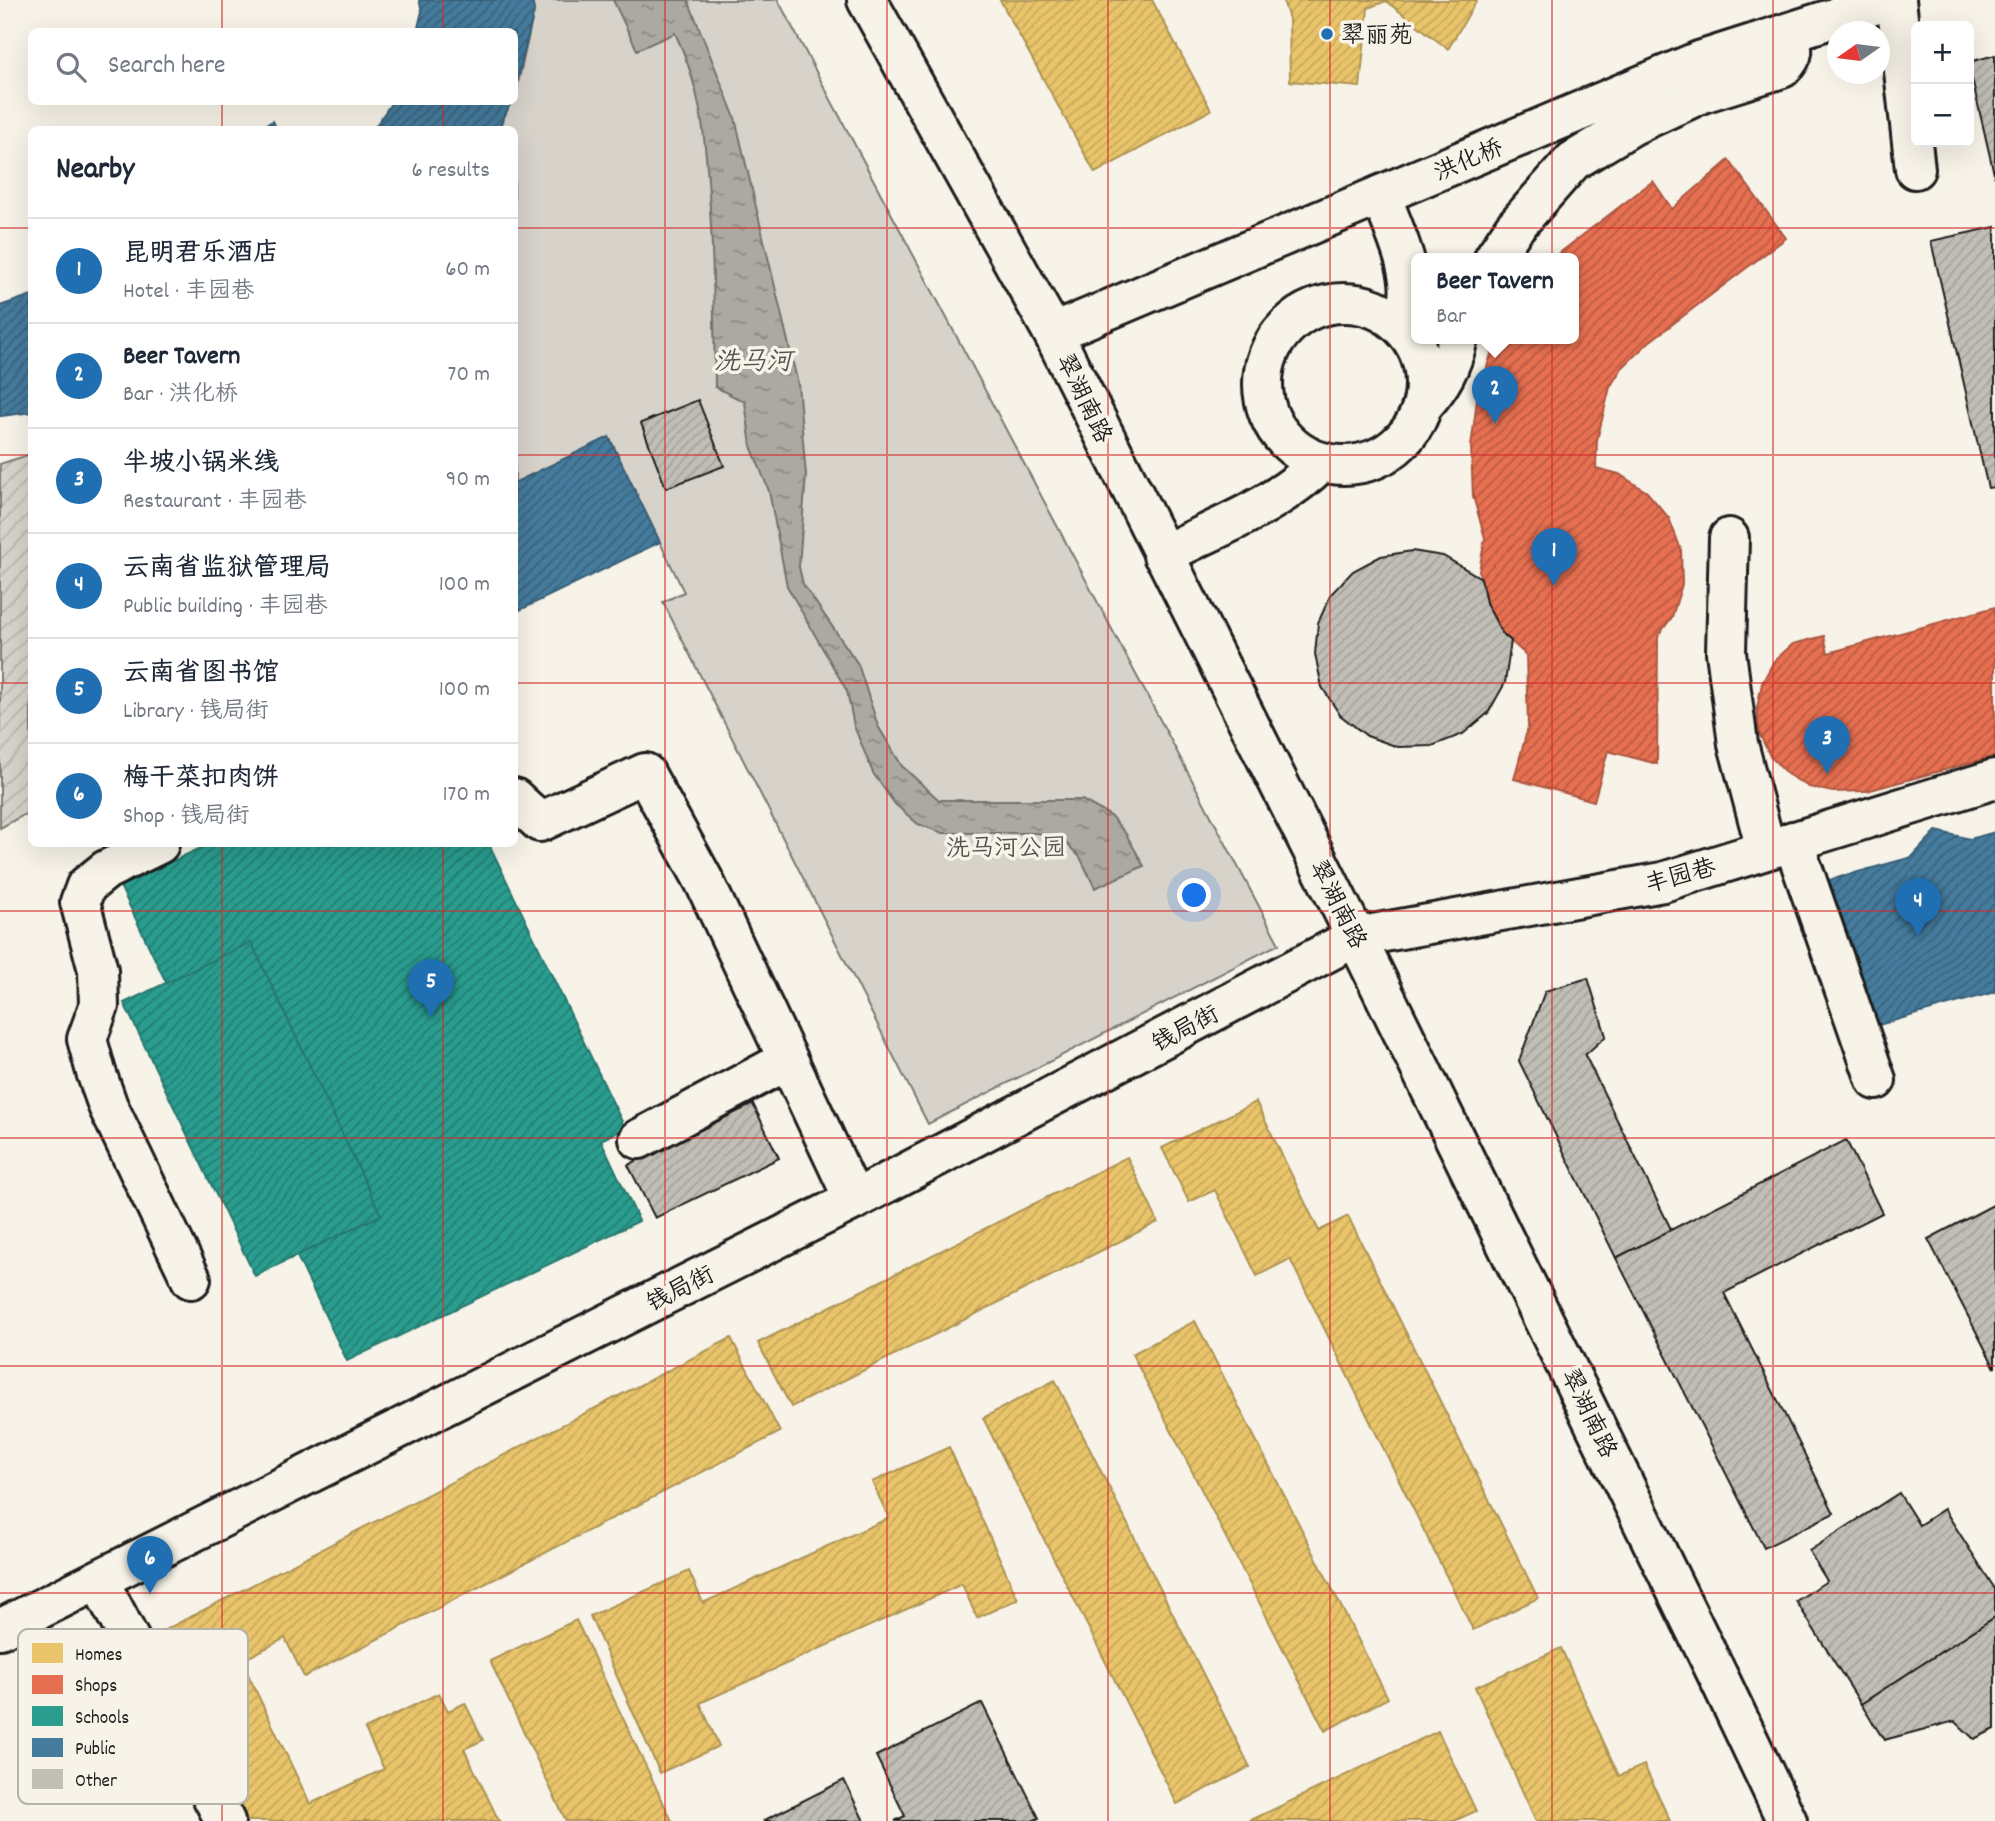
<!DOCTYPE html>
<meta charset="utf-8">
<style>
body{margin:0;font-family:Dekko,"LXGW WenKai TC",sans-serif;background:#f6f6f7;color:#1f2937}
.controls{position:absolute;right:21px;top:21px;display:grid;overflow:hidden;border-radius:10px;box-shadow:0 7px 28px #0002}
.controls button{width:63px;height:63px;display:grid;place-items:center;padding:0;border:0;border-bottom:2px solid #e0e1e3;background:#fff;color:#1f2937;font:35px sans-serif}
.compass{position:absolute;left:1827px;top:21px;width:63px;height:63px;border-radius:50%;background:#fff;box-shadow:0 7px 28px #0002;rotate:256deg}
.you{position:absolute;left:1195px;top:896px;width:24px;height:24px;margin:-18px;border:5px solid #fff;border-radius:50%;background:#1a73e8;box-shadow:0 0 0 10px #1a73e833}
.badge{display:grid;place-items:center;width:46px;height:46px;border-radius:50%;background:#1f6fb2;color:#fff;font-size:23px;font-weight:700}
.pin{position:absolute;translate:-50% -58px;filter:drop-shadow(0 2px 4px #0008)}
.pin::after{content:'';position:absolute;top:37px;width:24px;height:21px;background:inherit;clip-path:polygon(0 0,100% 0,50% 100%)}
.popup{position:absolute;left:1411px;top:253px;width:168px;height:91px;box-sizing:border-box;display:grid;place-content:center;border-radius:10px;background:#fff;filter:drop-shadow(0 2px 5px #0005);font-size:23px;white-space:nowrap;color:#747a83}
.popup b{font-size:26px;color:#1f2937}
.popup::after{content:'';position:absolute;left:50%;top:100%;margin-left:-14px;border:14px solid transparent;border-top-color:#fff}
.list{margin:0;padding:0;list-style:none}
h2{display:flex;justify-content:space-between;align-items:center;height:91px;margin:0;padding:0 28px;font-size:30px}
h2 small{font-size:23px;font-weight:400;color:#747a83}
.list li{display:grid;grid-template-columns:46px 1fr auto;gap:21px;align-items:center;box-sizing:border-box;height:105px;padding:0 28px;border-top:2px solid #e0e1e3}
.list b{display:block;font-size:26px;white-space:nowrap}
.list p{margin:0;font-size:23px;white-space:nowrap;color:#747a83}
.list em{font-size:23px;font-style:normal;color:#747a83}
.icon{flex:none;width:38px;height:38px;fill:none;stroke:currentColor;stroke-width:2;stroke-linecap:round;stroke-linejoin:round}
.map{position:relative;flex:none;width:1995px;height:1821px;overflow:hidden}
.search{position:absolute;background:#fff;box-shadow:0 7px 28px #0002;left:28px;top:28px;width:490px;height:77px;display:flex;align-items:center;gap:18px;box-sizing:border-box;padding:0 24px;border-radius:10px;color:#747a83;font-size:26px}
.panel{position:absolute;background:#fff;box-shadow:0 7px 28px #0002;left:28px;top:126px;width:490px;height:721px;border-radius:10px}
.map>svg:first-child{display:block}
.park{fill:#d7d3cb;stroke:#7a7874;stroke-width:2}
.garden{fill:url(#garden-furrows);stroke:#7a7874;stroke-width:2}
.water{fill:url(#water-ripples);stroke:#72716c;stroke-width:2}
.homes{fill:url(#homes-hatch);stroke:#ac9253;stroke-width:2}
.shops{fill:url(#shops-hatch);stroke:#aa5641;stroke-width:2}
.schools{fill:url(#schools-hatch);stroke:#26766c;stroke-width:2}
.public{fill:url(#public-hatch);stroke:#395e76;stroke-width:2}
.building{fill:url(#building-hatch);stroke:#1c1c1c;stroke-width:2}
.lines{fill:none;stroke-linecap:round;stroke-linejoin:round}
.minor-casing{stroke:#1c1c1c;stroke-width:44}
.minor{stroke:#f7f3e8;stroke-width:38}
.grid{fill:none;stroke:#d62828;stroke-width:2;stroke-opacity:0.55}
.poi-dot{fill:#1f6fb2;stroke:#f7f3e8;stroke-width:2.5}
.labels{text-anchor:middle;stroke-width:7;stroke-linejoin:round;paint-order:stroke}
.poi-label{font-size:24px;fill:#1c1c1c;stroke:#f7f3e8;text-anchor:start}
.street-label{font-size:24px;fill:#1c1c1c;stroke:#f7f3e8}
.park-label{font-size:24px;fill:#545351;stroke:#f7f3e8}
.water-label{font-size:26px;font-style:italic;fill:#565452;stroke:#f7f3e8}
.key{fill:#f7f3e8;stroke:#b5b2ab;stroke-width:2}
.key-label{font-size:19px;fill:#1c1c1c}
</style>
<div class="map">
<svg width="1995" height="1821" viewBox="0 0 1995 1821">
<defs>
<pattern id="garden-furrows" width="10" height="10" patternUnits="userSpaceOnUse" patternTransform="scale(1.75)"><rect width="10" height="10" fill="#d7d3cb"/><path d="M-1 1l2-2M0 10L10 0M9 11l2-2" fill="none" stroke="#b8b5ae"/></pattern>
<pattern id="water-ripples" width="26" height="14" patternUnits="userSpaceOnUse" patternTransform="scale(1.75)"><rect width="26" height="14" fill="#aca9a2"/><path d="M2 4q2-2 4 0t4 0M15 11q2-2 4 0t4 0" fill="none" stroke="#8b8983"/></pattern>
<pattern id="homes-hatch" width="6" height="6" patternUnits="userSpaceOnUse" patternTransform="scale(1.75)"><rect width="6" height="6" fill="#e9c46a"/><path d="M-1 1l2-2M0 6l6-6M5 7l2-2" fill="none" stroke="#c7a85b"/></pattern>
<pattern id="shops-hatch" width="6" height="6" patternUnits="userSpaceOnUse" patternTransform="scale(1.75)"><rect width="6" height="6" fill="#e76f51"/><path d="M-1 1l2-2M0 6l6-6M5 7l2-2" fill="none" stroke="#ba5a42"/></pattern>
<pattern id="schools-hatch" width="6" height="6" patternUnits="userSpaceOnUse" patternTransform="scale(1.75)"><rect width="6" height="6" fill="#2a9d8f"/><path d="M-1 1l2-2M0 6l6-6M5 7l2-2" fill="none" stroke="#237f74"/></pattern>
<pattern id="public-hatch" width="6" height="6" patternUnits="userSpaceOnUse" patternTransform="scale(1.75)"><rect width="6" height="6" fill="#457b9d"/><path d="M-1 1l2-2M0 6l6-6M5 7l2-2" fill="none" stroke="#39647f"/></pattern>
<pattern id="building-hatch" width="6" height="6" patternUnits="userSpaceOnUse" patternTransform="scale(1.75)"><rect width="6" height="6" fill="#c0beb5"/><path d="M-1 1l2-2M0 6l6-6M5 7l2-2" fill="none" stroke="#a4a39b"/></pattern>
</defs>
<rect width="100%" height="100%" fill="#f7f3e8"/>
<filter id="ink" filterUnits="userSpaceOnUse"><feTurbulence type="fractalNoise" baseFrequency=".0143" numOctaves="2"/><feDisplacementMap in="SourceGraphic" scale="14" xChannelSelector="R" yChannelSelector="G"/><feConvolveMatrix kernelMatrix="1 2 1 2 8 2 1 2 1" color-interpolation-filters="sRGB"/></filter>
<g filter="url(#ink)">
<polygon class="park" points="532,0 778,0 1279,944 928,1124 663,602 684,592 609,437 515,483 514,130 498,130 511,102 514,102 534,11"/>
<polygon class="garden" points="31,454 31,811 0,828 0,464"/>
<path class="water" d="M613 0H688L735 118 798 384 806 475 799 567 803 584 858 664 878 726 902 766 939 800H1082L1111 816 1126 834 1144 866 1095 888 1080 857 1062 839 1037 833H943L918 824 895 804 873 773 854 726 847 691 787 586 769 491 751 446 745 402 715 387C714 323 714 259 709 194 705 135 701 87 675 33L637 50Z"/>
<g class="homes">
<polygon points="1000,0 1152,0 1211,110 1095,173"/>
<polygon points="1283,0 1477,0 1448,49 1386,1 1368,8 1360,87 1290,81 1289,19"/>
<polygon points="1256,1102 1319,1231 1348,1216 1538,1598 1473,1630 1290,1259 1257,1276 1215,1190 1189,1202 1162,1148"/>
<polygon points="1127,1157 1158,1222 791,1407 758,1343"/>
<polygon points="1195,1321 1388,1698 1325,1731 1132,1354"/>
<polygon points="731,1338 780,1432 304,1677 285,1638 192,1687 163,1631"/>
<polygon points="1055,1380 1250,1767 1177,1804 983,1418"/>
<polygon points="949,1447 1018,1599 977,1618 962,1584 700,1703 719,1746 660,1773 590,1616 689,1571 703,1603 889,1518 872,1482"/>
<polygon points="576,1620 672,1821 566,1821 490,1661"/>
<polygon points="1561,1648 1619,1776 1644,1765 1670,1821 1536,1821 1475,1687"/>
<polygon points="245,1668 310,1804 384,1769 365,1729 439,1693 448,1711 465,1703 483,1740 464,1749 499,1821 241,1821 182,1698"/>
<polygon points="1438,1731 1476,1811 1454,1821 1249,1821"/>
</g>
<g class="shops">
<polygon points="1729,160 1786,238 1649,342 1622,368 1610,387 1597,440 1596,468 1619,474 1647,492 1669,518 1681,550 1682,584 1672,617 1658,636 1657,764 1608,751 1594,801 1514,779 1528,727 1526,655 1502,633 1486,603 1479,571 1485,538 1473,496 1471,447 1477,400 1491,354 1499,338 1574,338 1574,258 1553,258 1653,181 1672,209"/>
<polygon points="1995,607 1995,756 1867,791 1833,792 1809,787 1787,774 1770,756 1759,733 1757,708 1762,683 1774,661 1793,644 1824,636 1828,653"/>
</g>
<g class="schools">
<polygon points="209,844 489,844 625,1128 601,1140 639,1221 347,1361 120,886"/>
<polygon points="251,942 381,1215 255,1276 124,1003"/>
</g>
<g class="public">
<polygon points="419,0 532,0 534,11 514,94 514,32 417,32 422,11"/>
<polygon points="392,102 511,102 498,130 373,130"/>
<polygon points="273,121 277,130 255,130"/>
<polygon points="32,295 32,412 0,416 0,306"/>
<polygon points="609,437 660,542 514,613 514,483"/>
<polygon points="1936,831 1970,839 1995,832 1995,992 1868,1028 1826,881 1912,857"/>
</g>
<g class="building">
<polygon points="1995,55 1995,178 1969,66 1969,62"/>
<polygon points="1995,227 1995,487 1988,488 1931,241"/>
<polygon points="698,400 724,466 666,488 641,423"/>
<polygon points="1412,551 1443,556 1481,578 1486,603 1502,633 1511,641 1505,683 1488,713 1463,734 1432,746 1398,747 1367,736 1340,715 1322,687 1315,654 1318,623 1331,594 1353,571 1381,556"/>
<polygon points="1588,978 1606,1036 1585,1055 1672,1231 1616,1258 1519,1061 1545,991"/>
<polygon points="753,1104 779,1158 655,1218 628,1165"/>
<polygon points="1846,1140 1882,1213 1724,1293 1834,1513 1764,1548 1616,1258"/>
<polygon points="1995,1204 1995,1368 1928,1239"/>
<polygon points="1899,1493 1919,1525 1944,1509 1995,1589 1995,1617 1861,1704 1796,1601 1827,1581 1809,1551"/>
<polygon points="1995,1617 1995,1729 1974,1739 1955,1721 1884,1740 1861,1704"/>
<polygon points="982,1703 1039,1818 1032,1821 895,1821 905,1816 876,1756"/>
<polygon points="844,1780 864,1821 763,1821"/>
</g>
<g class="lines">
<defs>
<g id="minor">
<polyline points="867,0 1053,333 1356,937 1719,1678 1787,1821"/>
<polyline points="1896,0 1915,169"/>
<path d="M1381 195C1391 224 1416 273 1408 303 1406 309 1399 316 1396 321"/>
<path d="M1494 258 1514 228 1573 161 1633 125 1702 93 1782 68C1795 56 1794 49 1788 33"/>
<circle cx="1344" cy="384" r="81"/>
<polyline points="1053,333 1699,61 1890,0"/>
<path d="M1423 405C1441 385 1452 366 1458 338"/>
<polyline points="1729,538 1726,652 1738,744 1766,849"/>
<path d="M1163 555C1217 527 1278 506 1321 462"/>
<polyline points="514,798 540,822 645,773 704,881 854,1200"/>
<polyline points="1793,841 1876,1080"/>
<polyline points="159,844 106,870 86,886 80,902 98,970 99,1006 87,1039 96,1072 108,1106 191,1279"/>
<polyline points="639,1139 788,1060"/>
<polyline points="99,1581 225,1821"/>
<polyline points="0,1629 854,1200 1356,937 1663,882 1995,779"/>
</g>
</defs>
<use href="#minor" class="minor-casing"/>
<use href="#minor" class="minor"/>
</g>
</g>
<path class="grid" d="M222 0V32M443 0V32M665 0V1821M887 0V1821M1108 0V1821M1330 0V1821M1552 0V1821M1773 0V1821M222 102V130M443 102V130M0 228H32M514 228H1995M0 455H32M514 455H1995M0 683H32M514 683H1995M222 844V1821M443 844V1821M0 911H1995M0 1138H1995M0 1366H1995M0 1593H1995"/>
<circle class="poi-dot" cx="1327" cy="34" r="7"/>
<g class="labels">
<g class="poi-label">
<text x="1341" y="42">翠丽苑</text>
</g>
<g class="street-label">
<text transform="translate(1468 159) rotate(-23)" y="8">洪化桥</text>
<text transform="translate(1085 398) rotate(64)" y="8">翠湖南路</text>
<text transform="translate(1680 875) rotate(-15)" y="8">丰园巷</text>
<text transform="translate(1339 904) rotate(63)" y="8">翠湖南路</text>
<text transform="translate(1185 1028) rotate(-28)" y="8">钱局街</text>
<text transform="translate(680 1288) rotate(-27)" y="8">钱局街</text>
<text transform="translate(1590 1413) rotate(64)" y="8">翠湖南路</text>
</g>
<g class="park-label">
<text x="1006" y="855">洗马河公园</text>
</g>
<g class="water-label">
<text x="753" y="369">洗马河</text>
</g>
</g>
<rect x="18" y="1629" width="230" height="175" rx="10" class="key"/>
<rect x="32" y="1643" width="31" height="20" fill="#e9c46a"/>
<rect x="32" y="1675" width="31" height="19" fill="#e76f51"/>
<rect x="32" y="1706" width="31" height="20" fill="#2a9d8f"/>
<rect x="32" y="1738" width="31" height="19" fill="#457b9d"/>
<rect x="32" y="1769" width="31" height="20" fill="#c0beb5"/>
<g class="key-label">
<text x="75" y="1660">Homes</text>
<text x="75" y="1691">Shops</text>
<text x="75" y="1723">Schools</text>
<text x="75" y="1754">Public</text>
<text x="75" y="1786">Other</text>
</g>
</svg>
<div class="controls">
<button>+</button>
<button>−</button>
</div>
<svg class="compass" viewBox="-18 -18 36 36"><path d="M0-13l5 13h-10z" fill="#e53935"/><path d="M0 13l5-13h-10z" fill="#747a83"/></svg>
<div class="you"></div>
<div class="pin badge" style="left:1554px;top:586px">1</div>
<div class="pin badge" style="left:1495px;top:424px">2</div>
<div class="popup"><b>Beer Tavern</b>Bar</div>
<div class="pin badge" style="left:1827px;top:774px">3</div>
<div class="pin badge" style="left:1918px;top:936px">4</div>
<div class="pin badge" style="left:431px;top:1017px">5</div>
<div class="pin badge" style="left:150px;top:1594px">6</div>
<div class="search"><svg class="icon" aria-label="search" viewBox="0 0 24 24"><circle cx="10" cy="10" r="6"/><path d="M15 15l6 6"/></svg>Search here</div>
<section class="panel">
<h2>Nearby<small>6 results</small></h2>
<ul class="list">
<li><span class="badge">1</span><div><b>昆明君乐酒店</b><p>Hotel · 丰园巷</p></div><em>60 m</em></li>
<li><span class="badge">2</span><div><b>Beer Tavern</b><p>Bar · 洪化桥</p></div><em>70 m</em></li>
<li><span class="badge">3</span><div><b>半坡小锅米线</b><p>Restaurant · 丰园巷</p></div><em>90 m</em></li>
<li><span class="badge">4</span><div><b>云南省监狱管理局</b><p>Public building · 丰园巷</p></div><em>100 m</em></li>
<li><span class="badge">5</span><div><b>云南省图书馆</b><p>Library · 钱局街</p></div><em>100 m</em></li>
<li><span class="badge">6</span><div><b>梅干菜扣肉饼</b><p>Shop · 钱局街</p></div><em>170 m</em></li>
</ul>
</section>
</div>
